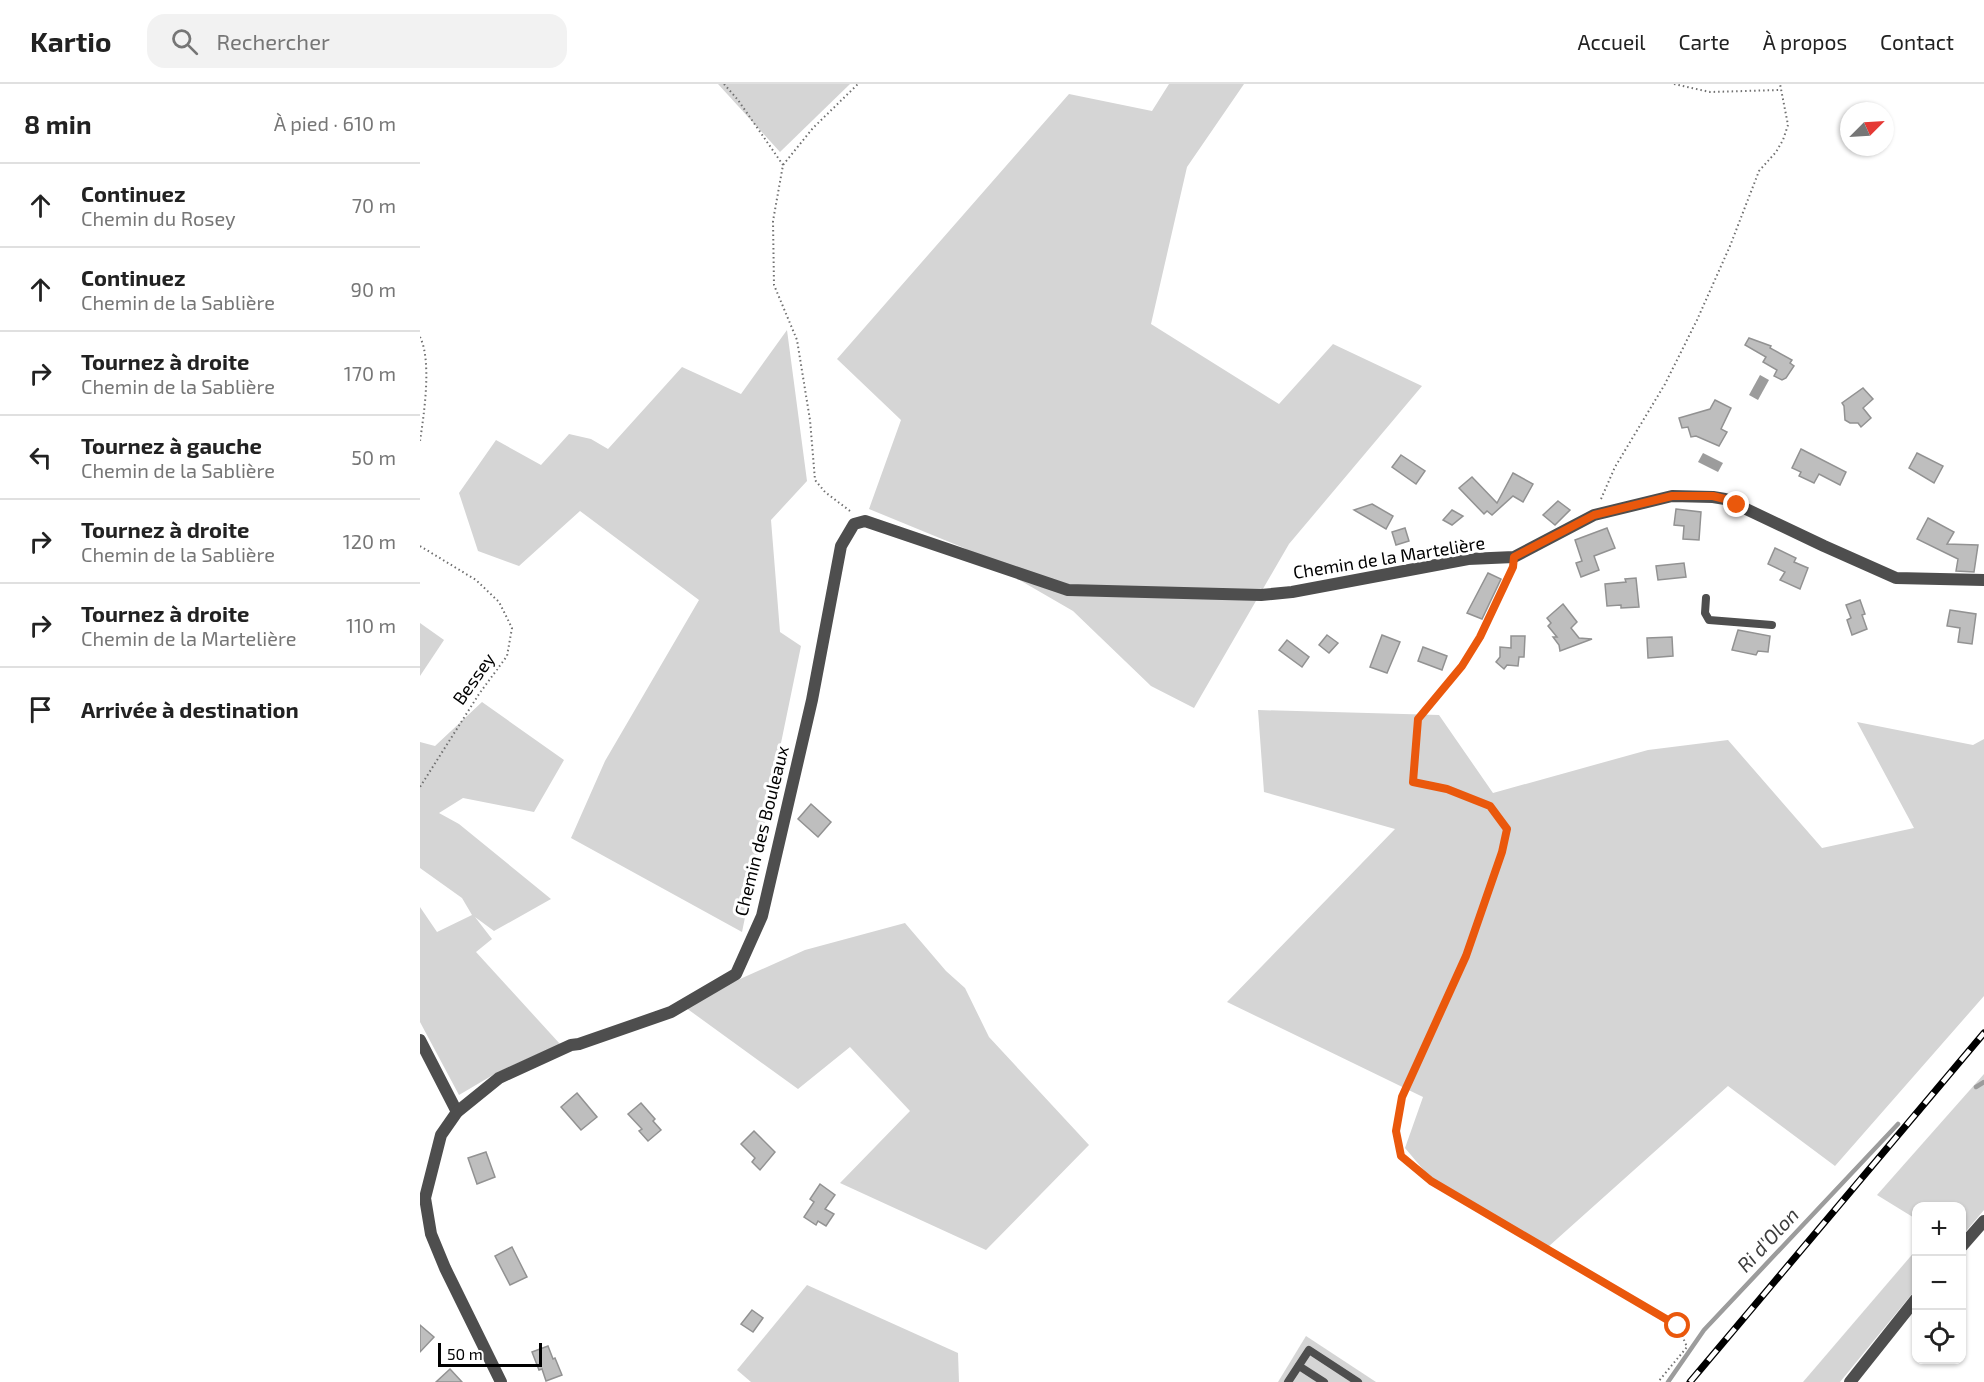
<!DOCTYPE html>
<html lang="fr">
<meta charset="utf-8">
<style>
body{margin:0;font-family:"Exo 2",sans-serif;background:#f2f2f2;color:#222}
.controls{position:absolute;right:18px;bottom:18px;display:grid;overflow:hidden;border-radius:12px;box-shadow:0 2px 4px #0004}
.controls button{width:54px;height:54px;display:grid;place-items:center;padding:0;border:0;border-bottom:2px solid #e0e0e0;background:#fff;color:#222;font:30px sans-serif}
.compass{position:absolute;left:1420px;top:18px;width:54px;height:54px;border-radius:50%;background:#fff;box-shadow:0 2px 4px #0004;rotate:66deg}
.scale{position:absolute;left:18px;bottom:15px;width:104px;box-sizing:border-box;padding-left:6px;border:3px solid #000;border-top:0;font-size:16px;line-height:21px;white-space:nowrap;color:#000;-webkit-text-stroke:4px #fff;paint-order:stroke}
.stop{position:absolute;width:18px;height:18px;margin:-14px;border:4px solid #ea580c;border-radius:50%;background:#fff}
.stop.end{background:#ea580c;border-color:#fff;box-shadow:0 2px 6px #0008}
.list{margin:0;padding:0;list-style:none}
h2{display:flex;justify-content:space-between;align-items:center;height:78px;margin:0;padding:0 24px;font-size:26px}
h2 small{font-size:20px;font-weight:400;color:#767676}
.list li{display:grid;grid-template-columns:39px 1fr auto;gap:18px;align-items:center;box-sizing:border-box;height:84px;padding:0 24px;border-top:2px solid #e0e0e0}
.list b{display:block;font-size:22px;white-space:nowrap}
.list p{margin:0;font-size:20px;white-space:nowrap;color:#767676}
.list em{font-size:20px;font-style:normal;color:#767676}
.icon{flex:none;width:33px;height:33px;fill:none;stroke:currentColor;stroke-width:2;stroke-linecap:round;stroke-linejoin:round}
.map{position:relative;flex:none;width:1564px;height:1298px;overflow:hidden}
header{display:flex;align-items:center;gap:36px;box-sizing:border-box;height:84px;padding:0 30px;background:#fff;border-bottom:2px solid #e0e0e0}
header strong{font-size:28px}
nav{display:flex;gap:33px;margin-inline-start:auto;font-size:21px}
.search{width:420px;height:54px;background:#f2f2f2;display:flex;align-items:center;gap:15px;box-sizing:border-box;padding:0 21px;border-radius:18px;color:#767676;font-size:22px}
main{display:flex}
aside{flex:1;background:#fff}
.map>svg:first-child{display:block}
.green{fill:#d5d5d5}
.water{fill:#9c9c9c}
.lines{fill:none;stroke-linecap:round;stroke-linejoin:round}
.stream{stroke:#9c9c9c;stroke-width:4.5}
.building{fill:#bebebe;stroke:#929292;stroke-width:1.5}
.path{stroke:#707070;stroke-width:2;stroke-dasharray:1.5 3;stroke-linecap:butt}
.lane{stroke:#4e4e4e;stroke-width:8}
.street{stroke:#4e4e4e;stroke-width:12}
.rail-casing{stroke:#000;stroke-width:7}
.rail{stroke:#fff;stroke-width:4.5;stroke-dasharray:14;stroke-linecap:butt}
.route{stroke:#ea580c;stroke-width:8}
.labels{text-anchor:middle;stroke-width:6;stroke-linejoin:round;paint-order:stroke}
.street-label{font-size:18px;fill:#000;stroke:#fff}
.water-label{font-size:20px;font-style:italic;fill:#3d3d3d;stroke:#fff}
</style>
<header>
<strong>Kartio</strong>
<div class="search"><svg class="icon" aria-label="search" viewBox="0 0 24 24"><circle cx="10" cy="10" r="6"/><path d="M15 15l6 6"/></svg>Rechercher</div>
<nav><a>Accueil</a><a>Carte</a><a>À propos</a><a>Contact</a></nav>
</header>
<main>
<aside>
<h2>8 min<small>À pied · 610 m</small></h2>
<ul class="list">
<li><svg class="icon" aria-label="ahead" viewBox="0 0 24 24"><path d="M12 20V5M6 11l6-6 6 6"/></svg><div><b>Continuez</b><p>Chemin du Rosey</p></div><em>70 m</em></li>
<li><svg class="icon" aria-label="ahead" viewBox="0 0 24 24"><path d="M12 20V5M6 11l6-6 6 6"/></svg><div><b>Continuez</b><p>Chemin de la Sablière</p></div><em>90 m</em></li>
<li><svg class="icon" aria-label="right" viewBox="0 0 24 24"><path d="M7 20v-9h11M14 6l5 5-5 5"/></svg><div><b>Tournez à droite</b><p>Chemin de la Sablière</p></div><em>170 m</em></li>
<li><svg class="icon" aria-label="left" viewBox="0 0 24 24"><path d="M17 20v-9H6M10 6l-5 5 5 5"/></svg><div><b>Tournez à gauche</b><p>Chemin de la Sablière</p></div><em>50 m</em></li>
<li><svg class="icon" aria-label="right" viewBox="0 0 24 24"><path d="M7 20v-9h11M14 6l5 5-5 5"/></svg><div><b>Tournez à droite</b><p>Chemin de la Sablière</p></div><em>120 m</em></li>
<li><svg class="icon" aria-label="right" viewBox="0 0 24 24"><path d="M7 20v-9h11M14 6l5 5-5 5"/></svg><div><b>Tournez à droite</b><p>Chemin de la Martelière</p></div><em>110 m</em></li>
<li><svg class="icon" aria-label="arrive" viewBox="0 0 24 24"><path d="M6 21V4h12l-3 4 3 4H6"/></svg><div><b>Arrivée à destination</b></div></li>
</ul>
</aside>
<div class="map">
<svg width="1564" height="1298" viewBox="0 0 1564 1298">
<rect width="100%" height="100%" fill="#fff"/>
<g class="green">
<polygon points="298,0 430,0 360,68"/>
<polygon points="749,0 824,0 767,83 731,240 859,320 913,260 1002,302 869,460 774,624 731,602 653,527 544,464 449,425 481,336 417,275 649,10 732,27"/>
<polygon points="367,246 387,397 351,436 360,548 381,562 322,848 151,754 185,677 279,516 160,427 99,482 58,467 39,409 76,356 121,381 149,350 171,355 188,365 262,283 321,310"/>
<polygon points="0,539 24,556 0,592"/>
<polygon points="62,618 144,676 114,728 43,714 19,729 39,740 131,815 74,847 55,833 72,855 56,868 140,960 78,988 39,1011 0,938 0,823 17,848 52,831 42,814 0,784 0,658 15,662"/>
<polygon points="838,626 1019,631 1073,709 1228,666 1308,656 1402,764 1494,744 1437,638 1553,661 1564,655 1564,912 1415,1082 1308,1002 1128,1163 1017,1102 985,1064 1003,1013 807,918 975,745 844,708"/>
<polygon points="485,839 526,887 545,904 569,953 669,1061 566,1166 420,1099 490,1027 430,963 378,1005 262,921 385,866"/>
<polygon points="1564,990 1564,1126 1542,1152 1542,1122 1496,1122 1496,1135 1457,1111"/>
<polygon points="1496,1166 1496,1205 1420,1298 1383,1298"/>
<polygon points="387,1201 538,1269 539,1298 331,1298 317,1286"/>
<polygon points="886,1252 956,1298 858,1298"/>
</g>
<g class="water">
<polygon points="1340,291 1349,296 1338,316 1329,311"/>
<polygon points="1283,369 1303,379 1298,388 1278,378"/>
</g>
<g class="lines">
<g class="stream">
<polyline points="1556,1003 1564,998"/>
<polyline points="1248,1298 1284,1246 1478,1040"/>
</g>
</g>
<g class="building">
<polygon points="1329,254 1351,262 1350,264 1372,276 1370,279 1374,282 1366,294 1362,296 1354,292 1357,286 1343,278 1346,273 1325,261"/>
<polygon points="1443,304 1453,315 1443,324 1451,334 1441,343 1438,339 1430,339 1425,336 1424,322 1422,319"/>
<polygon points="1295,316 1311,324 1301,345 1307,348 1299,362 1276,352 1271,353 1268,343 1262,344 1259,334 1290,325"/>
<polygon points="1381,365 1426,388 1420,401 1399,390 1394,399 1379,392 1381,388 1372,384"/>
<polygon points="1497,369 1523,382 1514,399 1489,384"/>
<polygon points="981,371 1005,387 996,400 972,383"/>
<polygon points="1093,389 1113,400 1103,418 1093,412 1072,431 1067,427 1064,430 1039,404 1052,393 1077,419"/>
<polygon points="1138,417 1150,426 1135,441 1123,431"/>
<polygon points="952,420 973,432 966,445 934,426"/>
<polygon points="1256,425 1281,428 1279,456 1263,455 1264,442 1254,441"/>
<polygon points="1032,426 1043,432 1032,441 1023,436"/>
<polygon points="1508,434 1534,448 1527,460 1558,461 1554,488 1536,487 1538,475 1497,455"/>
<polygon points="985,444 989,457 976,461 972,448"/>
<polygon points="1187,444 1195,464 1174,472 1179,486 1161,493 1156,479 1162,477 1155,456"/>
<polygon points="1355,464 1376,474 1374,478 1388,484 1380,505 1360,496 1365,488 1348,480"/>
<polygon points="1264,479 1266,493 1238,496 1236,482"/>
<polygon points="1068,489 1081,495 1062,535 1047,529"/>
<polygon points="1216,494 1219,523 1201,524 1201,521 1187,522 1185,500 1206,498 1205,495"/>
<polygon points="1440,516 1445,530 1442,531 1447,545 1432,551 1427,536 1431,534 1426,521"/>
<polygon points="1143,520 1157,538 1151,544 1159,554 1172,555 1140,567 1139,561 1133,553 1137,553 1128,542 1131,539 1127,534"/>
<polygon points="1530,526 1556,530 1552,560 1538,558 1540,544 1527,542"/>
<polygon points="1318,546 1350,552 1348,568 1338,567 1336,571 1312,566"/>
<polygon points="907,551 918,559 909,569 899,561"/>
<polygon points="962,551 980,558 967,589 950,583"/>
<polygon points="1091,552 1105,552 1104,573 1099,573 1098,582 1087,581 1084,585 1076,578 1080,573 1080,563 1091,564"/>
<polygon points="1252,553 1253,572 1228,574 1227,554"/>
<polygon points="867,556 889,573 882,583 859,566"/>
<polygon points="1003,563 1027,572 1022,586 998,577"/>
<polygon points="391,720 411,738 398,753 378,735"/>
<polygon points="157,1009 177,1033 161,1046 141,1023"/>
<polygon points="221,1019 235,1035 233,1037 241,1046 228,1057 219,1047 222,1045 208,1030"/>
<polygon points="334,1047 355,1068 340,1086 332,1078 335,1074 321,1060"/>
<polygon points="66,1068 75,1093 57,1100 48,1074"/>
<polygon points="400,1100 415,1111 405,1125 414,1130 406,1142 398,1137 396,1141 384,1133 394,1118 390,1115"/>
<polygon points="92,1163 107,1193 90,1201 75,1172"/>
<polygon points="332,1226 343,1234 333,1248 321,1240"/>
<polygon points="0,1241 14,1253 0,1268"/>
<polygon points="128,1262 133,1275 135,1274 142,1291 126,1297 122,1285 119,1286 112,1268"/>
<polygon points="30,1285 42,1298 16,1298"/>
</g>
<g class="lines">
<g class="path">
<polyline points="304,0 318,16 363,81"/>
<polyline points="1254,0 1290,8 1360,6"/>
<path d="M0 253C12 277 4 330 0 357"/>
<polyline points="1181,415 1195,383 1245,300 1277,236 1310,162 1339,87 1356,68 1363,56 1368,41 1360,0"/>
<polyline points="430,427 405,408 395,396 390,336 377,256 354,201 353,137 363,81 393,44 438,0"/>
<polyline points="0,462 56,496 79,518 92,544 87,572 59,610 0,703"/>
<polyline points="1092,485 1060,553 1042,582 998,635 993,698 1027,705 1070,722 1087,745 1082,768 1045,872 982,1013 976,1047 981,1072 1011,1097 1258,1242 1267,1263 1238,1298"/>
</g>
<g class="lane">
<polyline points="1286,514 1285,529 1289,536 1352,541"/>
<polyline points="879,1282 904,1298"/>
<polyline points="868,1298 889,1266 938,1298"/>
</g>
<g class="street">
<polyline points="0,956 37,1028"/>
<polyline points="1542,1162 1564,1137"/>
<polyline points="81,1298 25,1184 11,1150 5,1114 21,1051 37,1028 79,994 151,961 159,960 251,928 316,890 342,832 392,616 421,462 434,440 445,437 648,506 841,511 872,508 1048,475 1094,473 1174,431 1252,412 1293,413 1305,415 1404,462 1476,494 1564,496"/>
<polyline points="1430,1298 1496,1215"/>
</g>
<defs>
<polyline id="rail" points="1270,1298 1564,949"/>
</defs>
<use href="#rail" class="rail-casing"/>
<use href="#rail" class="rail"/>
</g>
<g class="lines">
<polyline class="route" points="1258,1242 1011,1097 981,1072 976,1047 982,1013 1046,872 1082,768 1087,745 1070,722 1027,705 993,698 998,635 1042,582 1060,553 1093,483 1094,473 1174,431 1252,412 1293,412 1305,415 1317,421"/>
</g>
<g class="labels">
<g class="street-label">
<text transform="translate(969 474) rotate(-9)" y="6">Chemin de la Martelière</text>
<text transform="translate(54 595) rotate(-55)" y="6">Bessey</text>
<text transform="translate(342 747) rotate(-76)" y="6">Chemin des Bouleaux</text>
</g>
<g class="water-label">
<text transform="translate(1348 1156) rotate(-47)" y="7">Ri d'Olon</text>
</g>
</g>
</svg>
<div class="controls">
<button>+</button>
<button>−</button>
<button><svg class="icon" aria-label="locate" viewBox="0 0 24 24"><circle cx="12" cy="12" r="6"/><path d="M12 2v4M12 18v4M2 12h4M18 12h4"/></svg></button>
</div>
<svg class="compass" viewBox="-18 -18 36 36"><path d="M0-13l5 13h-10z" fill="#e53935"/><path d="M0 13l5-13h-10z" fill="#767676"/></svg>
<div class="scale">50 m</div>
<div class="stop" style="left:1258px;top:1242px"></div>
<div class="stop end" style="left:1317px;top:421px"></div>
</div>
</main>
